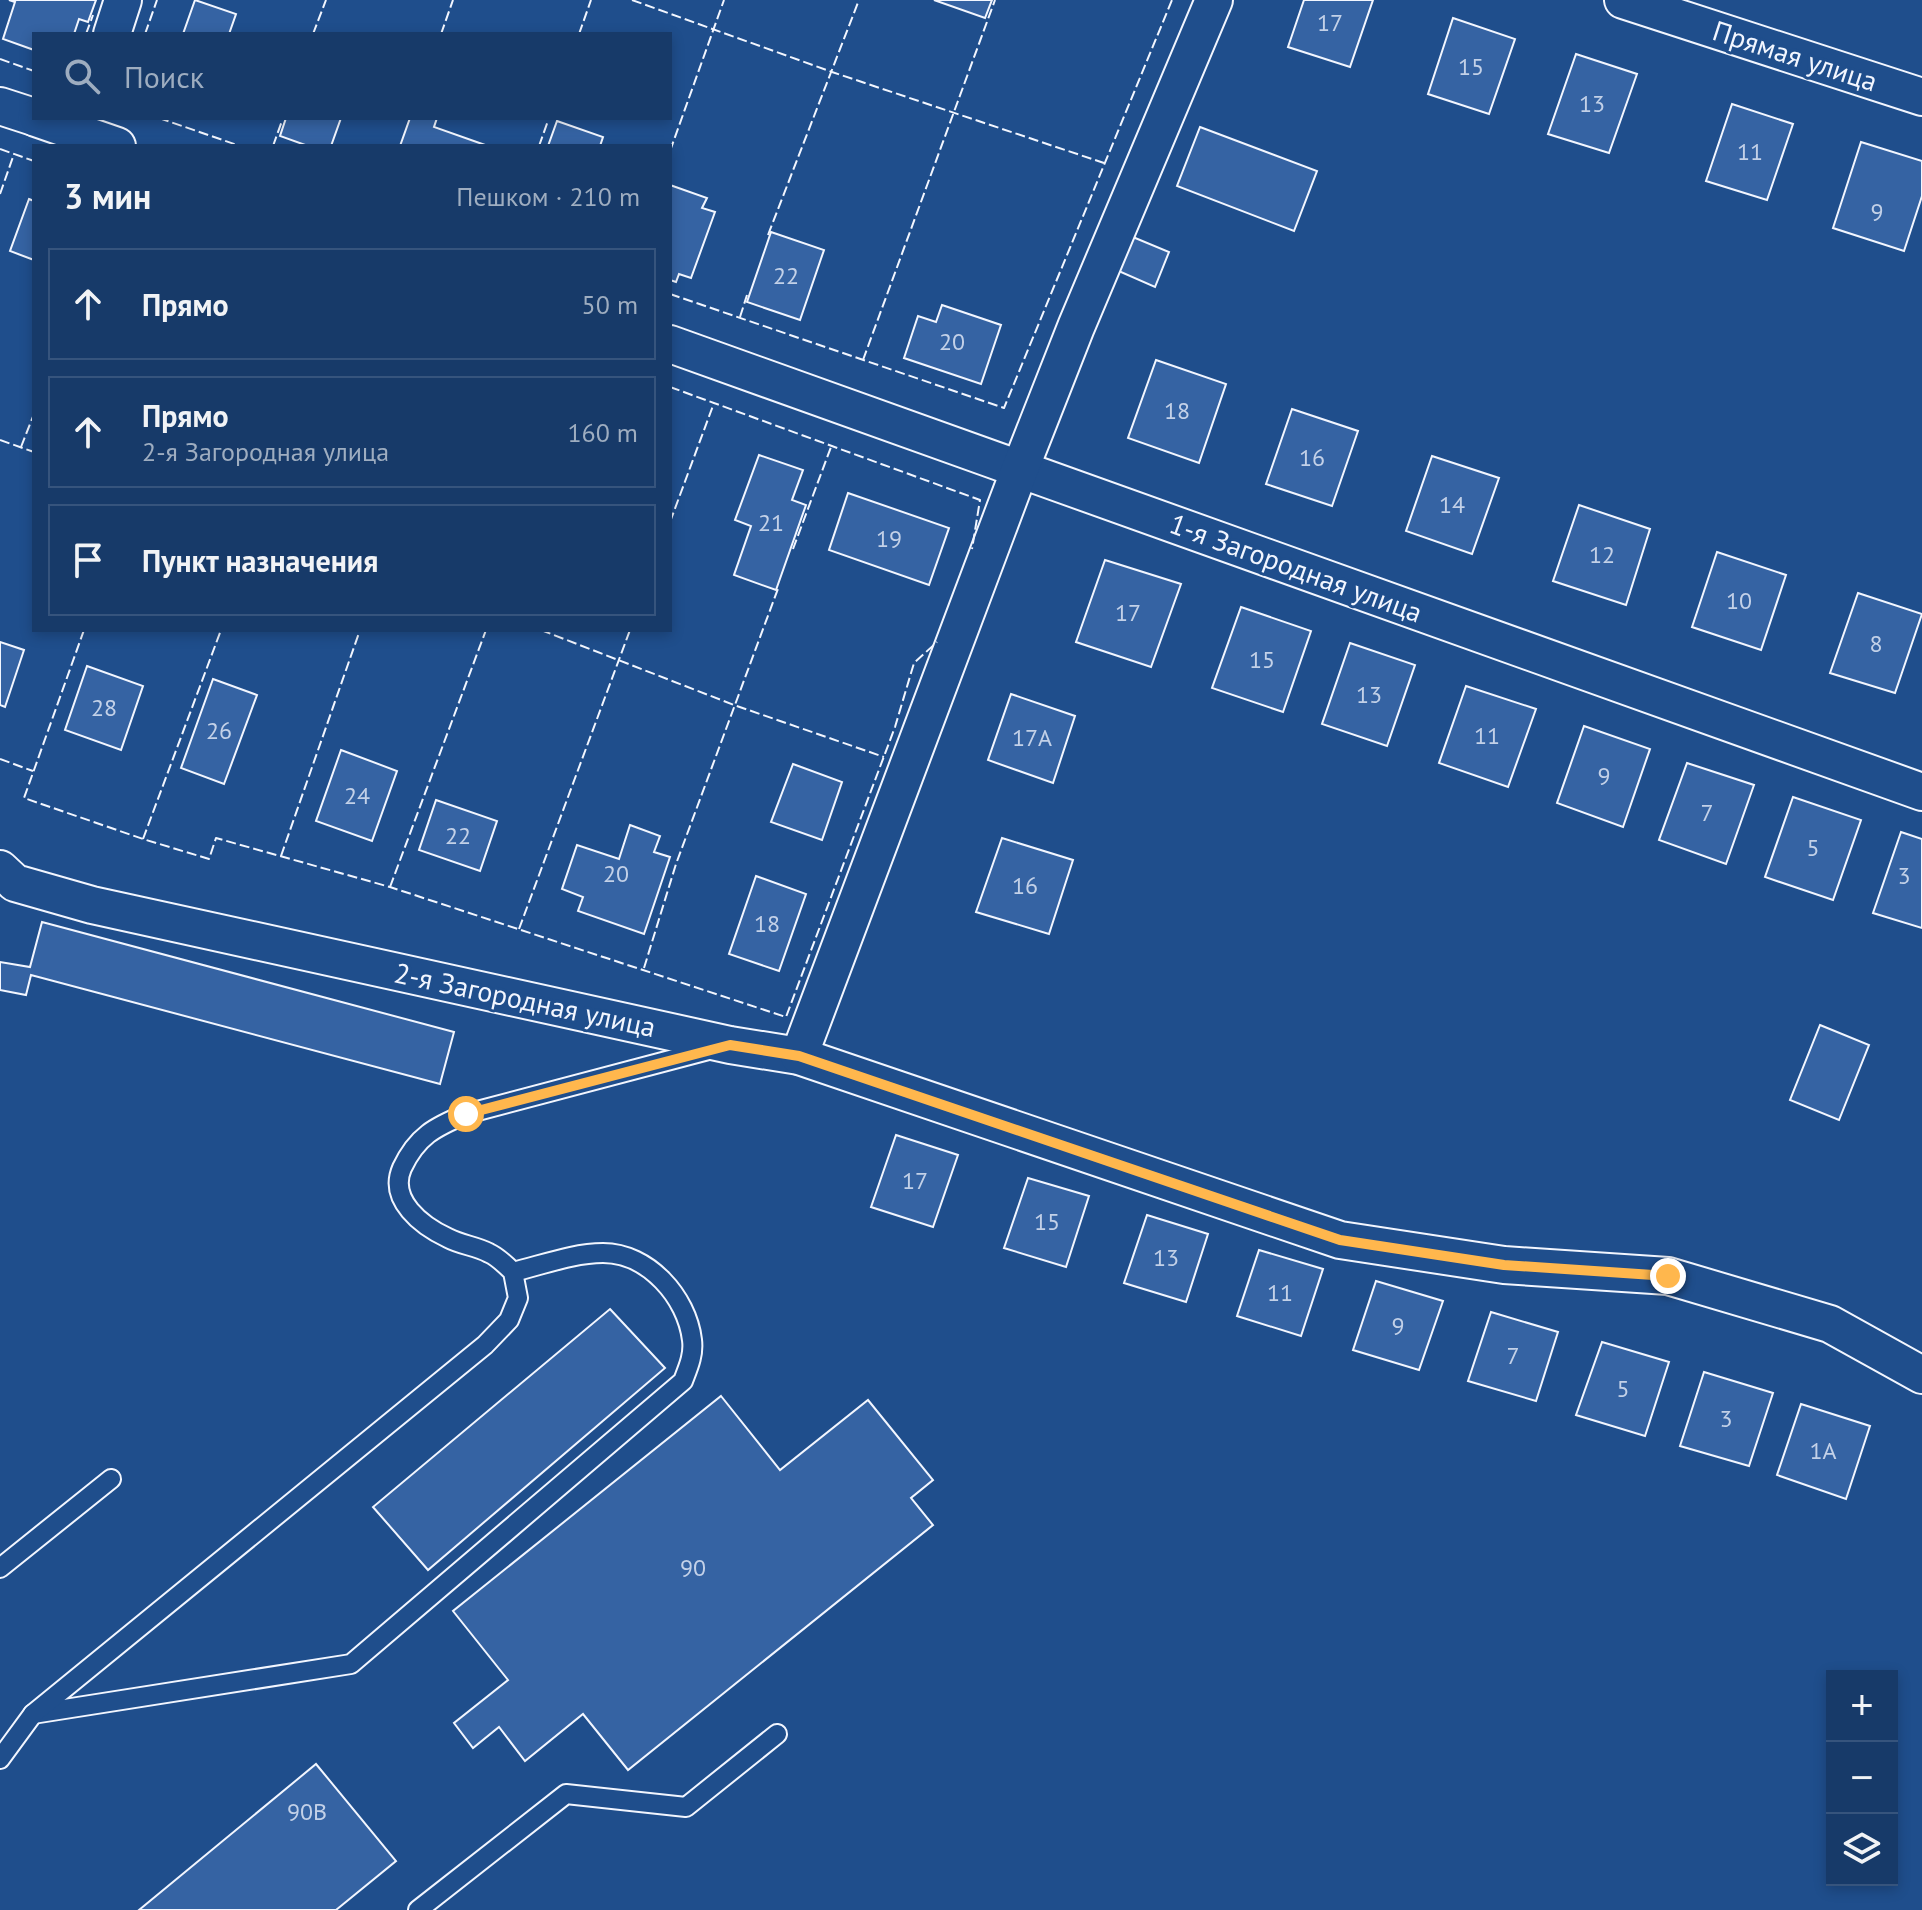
<!DOCTYPE html>
<html lang="ru">
<meta charset="utf-8">
<style>
body{margin:0;font-family:"PT Sans",sans-serif;background:#20416f;color:#f1f3f6}
.controls{position:absolute;right:24px;bottom:24px;display:grid;overflow:hidden;border-radius:0px;box-shadow:0 4px 12px #0003}
.controls button{width:72px;height:72px;display:grid;place-items:center;padding:0;border:0;border-bottom:2px solid #36547d;background:#173a69;color:#f1f3f6;font:40px sans-serif}
.stop{position:absolute;width:24px;height:24px;margin:-18px;border:6px solid #ffb74d;border-radius:50%;background:#fff}
.stop.end{background:#ffb74d;border-color:#fff;box-shadow:0 2px 8px #0008}
.list{margin:0;padding:0;list-style:none}
h2{display:flex;justify-content:space-between;align-items:center;height:104px;margin:0;padding:0 32px;font-size:34px}
h2 small{font-size:26px;font-weight:400;color:#9eadc0}
.list li{display:grid;grid-template-columns:52px 1fr auto;gap:24px;align-items:center;box-sizing:border-box;height:112px;margin:0 16px 16px;padding:0 16px;border:2px solid #36547d;border-radius:0px}
.list b{display:block;font-size:30px;white-space:nowrap}
.list p{margin:0;font-size:26px;white-space:nowrap;color:#9eadc0}
.list em{font-size:26px;font-style:normal;color:#9eadc0}
.icon{flex:none;width:44px;height:44px;fill:none;stroke:currentColor;stroke-width:2;stroke-linecap:round;stroke-linejoin:round}
.map{position:relative;flex:none;width:1922px;height:1910px;overflow:hidden}
.search{position:absolute;background:#173a69;box-shadow:0 4px 12px #0003;left:32px;top:32px;width:640px;height:88px;display:flex;align-items:center;gap:20px;box-sizing:border-box;padding:0 28px;border-radius:0px;color:#9eadc0;font-size:30px}
.panel{position:absolute;background:#173a69;box-shadow:0 4px 12px #0003;left:32px;top:144px;width:640px;height:488px;border-radius:0px}
.map>svg:first-child{display:block}
.building{fill:#3563a3;stroke:#f2f6ff;stroke-width:2}
.lines{fill:none;stroke-linecap:round;stroke-linejoin:round}
.service-casing{stroke:#f2f6ff;stroke-width:22}
.minor-casing{stroke:#f2f6ff;stroke-width:40}
.service{stroke:#1f4e8c;stroke-width:18}
.minor{stroke:#1f4e8c;stroke-width:36}
.fence{stroke:#f2f6ff;stroke-width:2;stroke-dasharray:10 4;stroke-linecap:butt}
.route{stroke:#ffb74d;stroke-width:10}
.labels{text-anchor:middle;stroke-width:6;stroke-linejoin:round;paint-order:stroke}
.number-label{font-size:24px;fill:#c3d1e8}
.street-label{font-size:28px;fill:#f2f6ff;stroke:#1f4e8c}
</style>
<div class="map">
<svg width="1922" height="1910" viewBox="0 0 1922 1910">
<rect width="100%" height="100%" fill="#1f4e8c"/>
<g class="building">
<polygon points="9,0 96,0 88,22 79,19 74,34 34,34 34,50 3,39 15,2"/>
<polygon points="195,0 236,14 229,34 183,34"/>
<polygon points="934,0 992,0 985,18"/>
<polygon points="1304,0 1373,0 1350,67 1288,47"/>
<polygon points="1453,18 1515,39 1489,114 1428,94"/>
<polygon points="1576,54 1637,74 1609,153 1548,134"/>
<polygon points="1732,104 1793,124 1767,200 1706,181"/>
<polygon points="286,118 341,118 331,146 308,146 280,136"/>
<polygon points="410,118 437,118 434,127 488,146 400,146"/>
<polygon points="557,121 603,137 600,146 548,146"/>
<polygon points="1200,127 1317,171 1294,231 1177,186"/>
<polygon points="1861,142 1922,161 1922,196 1904,251 1833,228"/>
<polygon points="670,185 707,198 702,208 715,212 691,278 679,274 676,282 670,280"/>
<polygon points="29,199 34,201 34,260 10,251"/>
<polygon points="771,232 824,250 800,320 747,302"/>
<polygon points="1128,235 1169,252 1155,287 1114,269"/>
<polygon points="942,305 1001,325 981,384 904,358 918,316 936,322"/>
<polygon points="1156,360 1226,384 1199,463 1128,438"/>
<polygon points="1292,409 1358,431 1332,506 1266,484"/>
<polygon points="759,455 803,470 792,500 806,505 776,590 734,575 751,526 735,520"/>
<polygon points="1432,456 1499,478 1472,554 1406,531"/>
<polygon points="848,493 949,528 929,585 829,550"/>
<polygon points="1579,505 1650,529 1626,605 1553,581"/>
<polygon points="1717,552 1786,575 1761,650 1692,627"/>
<polygon points="1105,560 1181,584 1151,667 1076,642"/>
<polygon points="1858,593 1922,614 1895,693 1830,673"/>
<polygon points="1241,607 1311,631 1283,712 1212,688"/>
<polygon points="0,642 24,650 5,707 0,705"/>
<polygon points="1350,643 1415,665 1387,746 1322,724"/>
<polygon points="87,666 143,686 121,750 65,730"/>
<polygon points="213,679 257,695 224,784 181,768"/>
<polygon points="1466,686 1536,709 1508,787 1439,763"/>
<polygon points="1011,694 1075,716 1053,783 988,760"/>
<polygon points="1584,726 1650,749 1623,827 1557,803"/>
<polygon points="341,750 397,771 372,841 316,821"/>
<polygon points="1687,763 1754,785 1726,864 1659,840"/>
<polygon points="793,764 842,782 822,840 771,822"/>
<polygon points="1793,797 1861,820 1833,900 1765,877"/>
<polygon points="436,800 497,821 480,871 419,850"/>
<polygon points="630,825 660,836 654,852 670,857 644,934 578,911 583,897 562,889 577,845 619,859"/>
<polygon points="1901,832 1922,839 1922,928 1873,913"/>
<polygon points="1002,838 1073,860 1049,934 976,912"/>
<polygon points="756,876 806,894 779,971 729,954"/>
<polygon points="42,922 454,1032 440,1084 31,975 26,995 0,990 0,962 30,967"/>
<polygon points="1820,1025 1869,1045 1839,1120 1790,1100"/>
<polygon points="896,1135 958,1155 933,1227 871,1207"/>
<polygon points="1028,1178 1089,1196 1066,1267 1004,1248"/>
<polygon points="1147,1215 1208,1234 1186,1302 1124,1283"/>
<polygon points="1259,1250 1323,1269 1301,1336 1237,1316"/>
<polygon points="1376,1281 1443,1301 1419,1370 1353,1350"/>
<polygon points="610,1309 665,1368 428,1570 373,1507"/>
<polygon points="1491,1312 1558,1332 1536,1401 1468,1381"/>
<polygon points="1602,1342 1669,1362 1645,1436 1576,1415"/>
<polygon points="1704,1372 1773,1393 1749,1466 1680,1446"/>
<polygon points="721,1396 780,1470 868,1400 933,1480 911,1498 933,1525 628,1770 583,1714 525,1761 499,1727 473,1748 454,1723 508,1680 453,1611"/>
<polygon points="1801,1404 1870,1426 1846,1499 1777,1475"/>
<polygon points="316,1764 396,1861 336,1910 139,1910"/>
</g>
<g class="lines">
<defs>
<g id="service">
<polyline points="0,1568 111,1479"/>
<path d="M33 1714 351 1664 683 1381C688 1368 694 1355 692 1340 687 1297 648 1253 603 1253 574 1253 542 1265 513 1272"/>
<path d="M0 1759 33 1714 485 1345 509 1320 518 1298 513 1272C506 1265 498 1257 489 1253 476 1246 461 1245 448 1238 422 1226 388 1200 402 1168 417 1136 435 1127 466 1114L712 1049"/>
<polyline points="418,1910 566,1794 686,1807 777,1734"/>
</g>
<g id="minor">
<polyline points="1623,0 1922,97"/>
<polyline points="112,34 123,0"/>
<polyline points="0,106 34,117"/>
<polyline points="36,118 117,146"/>
<polyline points="670,344 1922,792"/>
<polyline points="0,869 15,883 92,905 730,1045 799,1056 1340,1240 1504,1265 1668,1276 1830,1324 1922,1375"/>
<polyline points="799,1056 1020,469 1076,327 1214,0"/>
</g>
</defs>
<use href="#service" class="service-casing"/>
<use href="#minor" class="minor-casing"/>
<use href="#service" class="service"/>
<use href="#minor" class="minor"/>
<g class="fence">
<polyline points="632,0 832,72 1104,163"/>
<polyline points="86,34 93,15"/>
<polyline points="145,34 157,0"/>
<polyline points="313,34 326,0"/>
<polyline points="441,34 453,0"/>
<polyline points="579,34 591,0"/>
<polyline points="0,59 34,71"/>
<polyline points="159,118 240,146"/>
<polyline points="273,146 283,118"/>
<polyline points="539,146 549,118"/>
<polyline points="0,149 34,161"/>
<polyline points="670,151 724,0"/>
<polyline points="0,194 14,154"/>
<polyline points="768,235 859,0"/>
<polyline points="670,294 1004,408 1172,0"/>
<polyline points="740,317 747,295"/>
<polyline points="863,360 995,0"/>
<polyline points="670,387 980,500 972,549"/>
<polyline points="0,440 34,452"/>
<polyline points="21,447 34,414"/>
<polyline points="670,522 714,403"/>
<polyline points="793,549 831,447"/>
<polyline points="84,630 24,798 143,839 209,859 216,838 390,887 786,1017 895,727 914,663 937,642"/>
<polyline points="541,630 734,705 884,757"/>
<polyline points="0,759 33,771"/>
<polyline points="143,839 221,630"/>
<polyline points="281,856 360,630"/>
<polyline points="390,887 486,630"/>
<polyline points="519,929 630,630"/>
<polyline points="644,968 676,864 779,586"/>
</g>
</g>
<g class="lines">
<polyline class="route" points="466,1114 730,1045 799,1056 1340,1240 1504,1265 1668,1276"/>
</g>
<g class="labels">
<g class="number-label">
<text x="1330" y="31">17</text>
<text x="1471" y="75">15</text>
<text x="1592" y="112">13</text>
<text x="1750" y="160">11</text>
<text x="1877" y="220">9</text>
<text x="786" y="284">22</text>
<text x="952" y="350">20</text>
<text x="1177" y="419">18</text>
<text x="1312" y="466">16</text>
<text x="1452" y="513">14</text>
<text x="771" y="531">21</text>
<text x="889" y="547">19</text>
<text x="1602" y="563">12</text>
<text x="1739" y="609">10</text>
<text x="1128" y="621">17</text>
<text x="1876" y="652">8</text>
<text x="1262" y="668">15</text>
<text x="1369" y="703">13</text>
<text x="104" y="716">28</text>
<text x="219" y="739">26</text>
<text x="1487" y="744">11</text>
<text x="1032" y="746">17А</text>
<text x="1604" y="784">9</text>
<text x="357" y="804">24</text>
<text x="1707" y="821">7</text>
<text x="458" y="844">22</text>
<text x="1813" y="856">5</text>
<text x="616" y="882">20</text>
<text x="1904" y="884">3</text>
<text x="1025" y="894">16</text>
<text x="767" y="932">18</text>
<text x="915" y="1189">17</text>
<text x="1047" y="1230">15</text>
<text x="1166" y="1266">13</text>
<text x="1280" y="1301">11</text>
<text x="1398" y="1334">9</text>
<text x="1513" y="1364">7</text>
<text x="1623" y="1397">5</text>
<text x="1726" y="1427">3</text>
<text x="1823" y="1459">1А</text>
<text x="693" y="1576">90</text>
<text x="307" y="1820">90В</text>
</g>
<g class="street-label">
<text transform="translate(1795 56) rotate(18)" y="10">Прямая улица</text>
<text transform="translate(1296 568) rotate(20)" y="10">1-я Загородная улица</text>
<text transform="translate(525 1000) rotate(12)" y="10">2-я Загородная улица</text>
</g>
</g>
</svg>
<div class="controls">
<button>+</button>
<button>−</button>
<button><svg class="icon" aria-label="layers" viewBox="0 0 24 24"><path d="M12 4l9 5-9 5-9-5zM3 14l9 5 9-5"/></svg></button>
</div>
<div class="stop" style="left:466px;top:1114px"></div>
<div class="stop end" style="left:1668px;top:1276px"></div>
<div class="search"><svg class="icon" aria-label="search" viewBox="0 0 24 24"><circle cx="10" cy="10" r="6"/><path d="M15 15l6 6"/></svg>Поиск</div>
<section class="panel">
<h2>3 мин<small>Пешком · 210 m</small></h2>
<ul class="list">
<li><svg class="icon" aria-label="ahead" viewBox="0 0 24 24"><path d="M12 20V5M6 11l6-6 6 6"/></svg><div><b>Прямо</b></div><em>50 m</em></li>
<li><svg class="icon" aria-label="ahead" viewBox="0 0 24 24"><path d="M12 20V5M6 11l6-6 6 6"/></svg><div><b>Прямо</b><p>2-я Загородная улица</p></div><em>160 m</em></li>
<li><svg class="icon" aria-label="arrive" viewBox="0 0 24 24"><path d="M6 21V4h12l-3 4 3 4H6"/></svg><div><b>Пункт назначения</b></div></li>
</ul>
</section>
</div>
